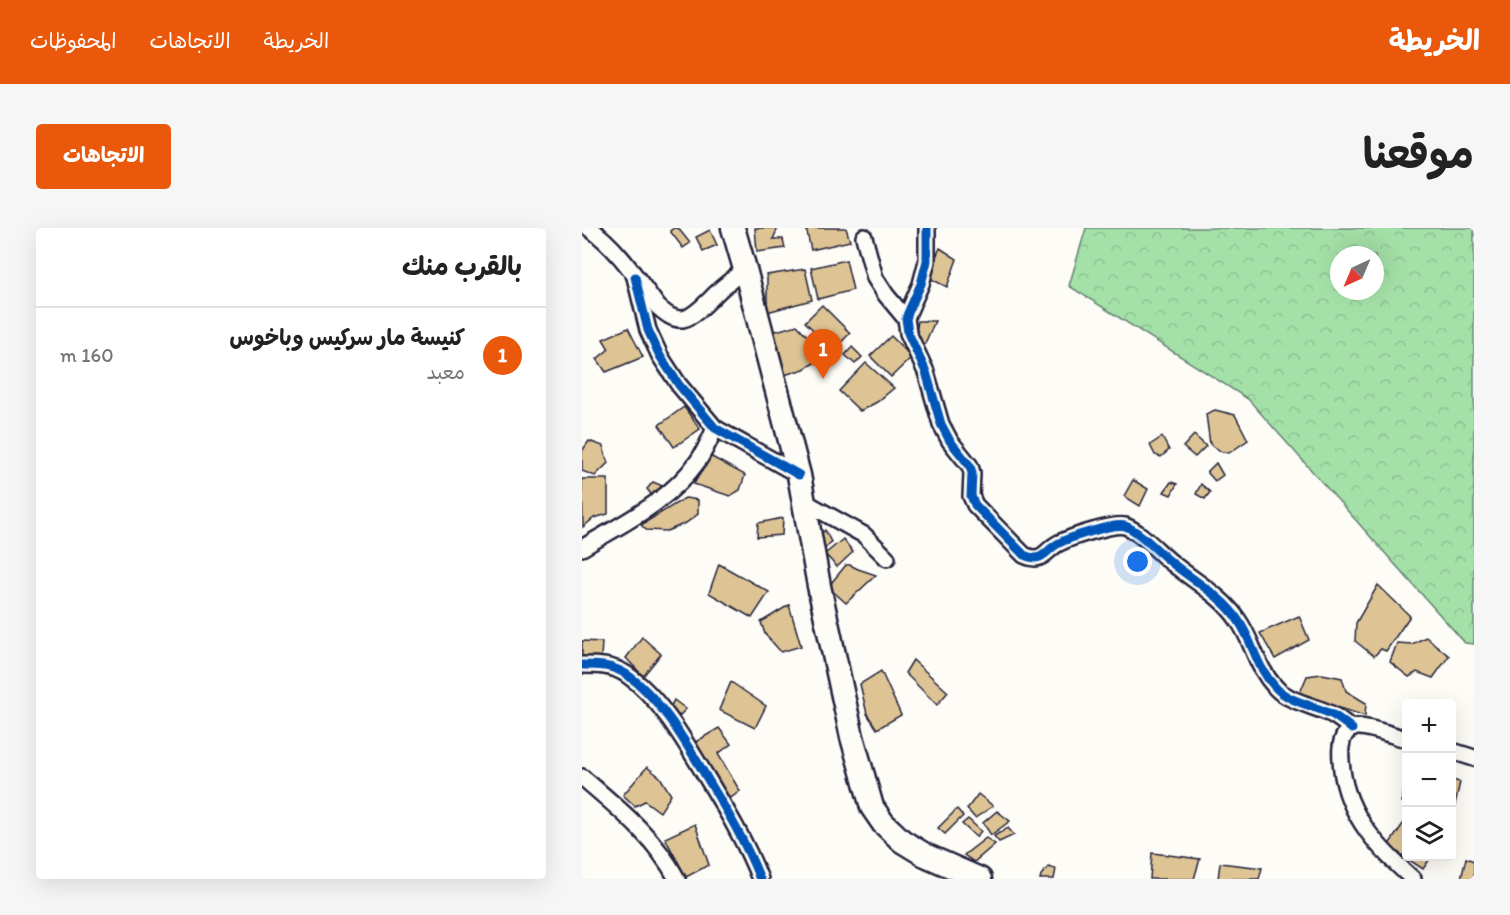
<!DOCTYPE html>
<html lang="ar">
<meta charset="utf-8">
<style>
body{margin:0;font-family:Itim,"Playpen Sans Arabic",sans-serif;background:#f6f6f6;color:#222;direction:rtl}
.controls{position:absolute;right:18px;bottom:18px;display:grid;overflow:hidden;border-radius:6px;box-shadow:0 6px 24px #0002}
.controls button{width:54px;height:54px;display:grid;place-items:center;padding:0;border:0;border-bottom:2px solid #e0e0e0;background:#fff;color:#222;font:30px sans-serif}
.compass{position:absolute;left:748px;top:18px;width:54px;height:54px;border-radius:50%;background:#fff;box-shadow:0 6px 24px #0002;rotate:224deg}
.you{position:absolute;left:556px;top:334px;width:21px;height:21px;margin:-15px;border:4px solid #fff;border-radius:50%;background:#1a73e8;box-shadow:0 0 0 9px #1a73e833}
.badge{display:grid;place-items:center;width:39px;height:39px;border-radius:50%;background:#ea580c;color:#fff;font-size:20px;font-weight:700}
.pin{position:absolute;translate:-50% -50px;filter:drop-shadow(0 2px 3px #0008)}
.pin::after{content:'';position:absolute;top:32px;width:21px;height:18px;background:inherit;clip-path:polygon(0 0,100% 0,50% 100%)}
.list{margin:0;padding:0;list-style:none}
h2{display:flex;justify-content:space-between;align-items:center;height:78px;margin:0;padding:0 24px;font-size:26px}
h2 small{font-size:20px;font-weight:400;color:#767676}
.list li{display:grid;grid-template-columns:39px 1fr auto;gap:18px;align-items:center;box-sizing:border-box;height:96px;padding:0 24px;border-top:2px solid #e0e0e0}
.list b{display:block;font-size:22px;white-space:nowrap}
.list p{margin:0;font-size:20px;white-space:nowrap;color:#767676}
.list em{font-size:20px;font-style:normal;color:#767676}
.icon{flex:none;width:33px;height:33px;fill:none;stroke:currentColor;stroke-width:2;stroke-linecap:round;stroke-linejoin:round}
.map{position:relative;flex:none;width:892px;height:651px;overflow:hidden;direction:ltr;border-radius:6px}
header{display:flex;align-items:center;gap:36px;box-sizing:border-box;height:84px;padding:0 30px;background:#ea580c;color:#fff}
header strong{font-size:28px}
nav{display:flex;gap:33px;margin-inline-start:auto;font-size:21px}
.intro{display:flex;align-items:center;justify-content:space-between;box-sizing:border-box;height:144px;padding:0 36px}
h1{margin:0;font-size:42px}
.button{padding:15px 27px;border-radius:6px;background:#ea580c;color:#fff;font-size:21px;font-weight:700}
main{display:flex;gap:36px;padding:0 36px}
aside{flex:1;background:#fff;border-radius:6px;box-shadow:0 6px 24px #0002}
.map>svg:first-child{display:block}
.forest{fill:url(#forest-crowns);stroke:#638272;stroke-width:1.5;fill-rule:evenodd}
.building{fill:#dec494;stroke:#22223b;stroke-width:1.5}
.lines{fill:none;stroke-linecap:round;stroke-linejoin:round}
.minor-casing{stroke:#22223b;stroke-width:20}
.secondary-casing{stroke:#22223b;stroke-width:27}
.minor{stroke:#fdfcf7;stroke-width:15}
.secondary{stroke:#fdfcf7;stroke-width:22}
.cycleway-casing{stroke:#fdfcf7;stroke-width:13}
.cycleway{stroke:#0057b8;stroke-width:9}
</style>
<header>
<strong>الخريطة</strong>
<nav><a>الخريطة</a><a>الاتجاهات</a><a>المحفوظات</a></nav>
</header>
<div class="intro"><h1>موقعنا</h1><a class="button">الاتجاهات</a></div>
<main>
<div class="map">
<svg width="892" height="651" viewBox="0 0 892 651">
<defs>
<pattern id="forest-crowns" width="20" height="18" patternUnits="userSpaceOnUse" patternTransform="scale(1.5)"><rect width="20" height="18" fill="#a4e1a8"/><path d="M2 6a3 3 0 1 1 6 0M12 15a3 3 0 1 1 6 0" fill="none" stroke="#8dc192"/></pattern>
</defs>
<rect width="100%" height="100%" fill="#fdfcf7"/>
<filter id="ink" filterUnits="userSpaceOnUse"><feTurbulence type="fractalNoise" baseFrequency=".0167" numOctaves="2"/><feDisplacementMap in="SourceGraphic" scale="12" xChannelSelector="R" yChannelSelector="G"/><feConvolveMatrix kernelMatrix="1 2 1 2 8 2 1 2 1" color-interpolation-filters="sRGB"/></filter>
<g filter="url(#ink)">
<path class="forest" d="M504 0H892V416L883 415 666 171 487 58ZM757 27H793V63H757Z"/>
<g class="building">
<polygon points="92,0 96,0 108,15 101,20 88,3"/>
<polygon points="173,0 196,0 191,11 201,11 203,20 175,24"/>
<polygon points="224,0 264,0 268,13 229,22"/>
<polygon points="128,2 135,17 121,23 114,9"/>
<polygon points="358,20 375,31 365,59 345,49"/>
<polygon points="264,32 271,62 236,71 229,40"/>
<polygon points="223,41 230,72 185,84 185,47"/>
<polygon points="240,77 268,105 252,122 223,94"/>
<polygon points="336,93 353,93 340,122 333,112"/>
<polygon points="215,97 244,128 222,141 199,148 187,105"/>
<polygon points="46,100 61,129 24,144 15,131 27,121 21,111"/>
<polygon points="309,108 330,129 309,149 288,128"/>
<polygon points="270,119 280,129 273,136 263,127"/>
<polygon points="284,135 312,160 295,174 278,183 257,163"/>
<polygon points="102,179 118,201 92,219 77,197"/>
<polygon points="633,182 653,187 666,212 647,225 640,224 628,216 624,186"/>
<polygon points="612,207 624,218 613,229 601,219"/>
<polygon points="580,209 587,222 579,229 573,227 568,217"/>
<polygon points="7,213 21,218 26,235 13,248 0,243 0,223"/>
<polygon points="128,228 163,247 158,262 148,268 112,256"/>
<polygon points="634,235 641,247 633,253 625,244"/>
<polygon points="0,251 26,251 26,286 12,290 1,299"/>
<polygon points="551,252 566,261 558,278 542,268"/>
<polygon points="71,254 83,259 72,270 65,261"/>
<polygon points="589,254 595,256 589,267 582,264"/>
<polygon points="619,256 628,264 623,271 614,266"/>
<polygon points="103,270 116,272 116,286 104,295 85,303 64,302 59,297"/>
<polygon points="201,290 200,307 175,309 176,295"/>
<polygon points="243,302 249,314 240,324 229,317"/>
<polygon points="261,311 271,324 255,339 243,326"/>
<polygon points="137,336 187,364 170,390 127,365"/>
<polygon points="264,337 268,337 276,341 294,347 264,375 246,359"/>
<polygon points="796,357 828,388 804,423 799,421 792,428 773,413 774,395"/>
<polygon points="207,377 219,418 199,424 183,406 179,394"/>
<polygon points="717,388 727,412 693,431 678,405"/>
<polygon points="60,409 79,426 61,448 44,430"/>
<polygon points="844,409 867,428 851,450 835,444 827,449 808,434 815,415 830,416"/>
<polygon points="0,413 20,414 19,429 0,432"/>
<polygon points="331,432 366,464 355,477 323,445"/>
<polygon points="299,443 319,487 295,501 285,486 278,456"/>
<polygon points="740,446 760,450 764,463 784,475 783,488 717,467 725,448"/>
<polygon points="149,454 184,478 173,500 137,482"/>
<polygon points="92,472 104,481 94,491 85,486"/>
<polygon points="137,500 149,516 136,526 158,563 145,573 110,516"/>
<polygon points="65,539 78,549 89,567 78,584 63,573 53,578 41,567"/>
<polygon points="824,546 824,576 820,574"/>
<polygon points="870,552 878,554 870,590"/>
<polygon points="396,566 411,578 393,590 385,581"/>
<polygon points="375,581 381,588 363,606 356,600"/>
<polygon points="415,583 428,593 409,607 401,595"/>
<polygon points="386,591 399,603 394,609 380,596"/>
<polygon points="823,593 824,593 824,628 850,628 841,641 806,618"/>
<polygon points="113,596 127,637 104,649 83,610"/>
<polygon points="426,600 432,607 417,614 412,608"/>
<polygon points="404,610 413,616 392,634 382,627"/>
<polygon points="570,625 618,631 612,651 568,651"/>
<polygon points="884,630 892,633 892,651 879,651"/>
<polygon points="638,635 680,640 677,651 636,651"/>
<polygon points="466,639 474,641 472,651 458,651 459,647"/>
</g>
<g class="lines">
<defs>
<g id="minor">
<path d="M7 0C36 20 55 51 76 79 83 85 91 92 101 91 115 88 130 68 141 59 148 53 156 47 163 41"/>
<path d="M345 0V33L339 56 326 85 324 91 325 97 326 105 344 144 359 196 368 213 388 238 390 245 389 268 393 277 442 327C461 336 463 322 477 315 489 309 532 295 543 298 558 303 577 325 590 335 612 353 640 368 656 392 672 415 673 438 694 460 707 474 734 478 751 487 758 491 764 496 770 501"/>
<polyline points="282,9 293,50 304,67 324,91"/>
<polyline points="53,49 66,102 78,128 97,157 133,200 217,247"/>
<polyline points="221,273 282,307 305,330"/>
<path d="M0 320C41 295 87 274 116 233 123 223 128 211 133 200"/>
<path d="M0 437C16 437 30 437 44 446 78 469 104 515 125 550 145 583 164 615 178 651"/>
<path d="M824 511C813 508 786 498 775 499 765 500 760 509 759 519 758 526 759 534 760 542 766 588 797 621 831 651"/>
<polyline points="870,523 892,530"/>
<path d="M0 549C35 579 73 609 95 651"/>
</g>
<polyline id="secondary" points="151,0 163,41 217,247 237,358 270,509 290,579 301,595 320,613 343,627 398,651"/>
</defs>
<use href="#minor" class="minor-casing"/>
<use href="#secondary" class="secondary-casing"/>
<use href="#minor" class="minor"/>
<use href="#secondary" class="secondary"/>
<defs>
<g id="cycleway">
<path d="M345 0V33L339 56 326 85 324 91 325 97 326 105 344 144 359 196 368 213 388 238 390 245 389 268 393 277 442 327C461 336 463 322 477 315 489 309 532 295 543 298 558 303 577 325 590 335 612 353 640 368 656 392 672 415 673 438 694 460 707 474 734 478 751 487 758 491 764 496 770 501"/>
<polyline points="53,49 66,102 78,128 97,157 133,200 217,247"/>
<path d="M0 437C16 437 30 437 44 446 78 469 104 515 125 550 145 583 164 615 178 651"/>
</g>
</defs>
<use href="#cycleway" class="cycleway-casing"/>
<use href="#cycleway" class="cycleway"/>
</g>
</g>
</svg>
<div class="controls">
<button>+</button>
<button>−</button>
<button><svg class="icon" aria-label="layers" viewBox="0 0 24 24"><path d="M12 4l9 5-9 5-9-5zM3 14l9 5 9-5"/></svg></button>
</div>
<svg class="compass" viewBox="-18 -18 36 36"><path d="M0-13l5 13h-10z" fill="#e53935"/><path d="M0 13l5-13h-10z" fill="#767676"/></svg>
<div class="you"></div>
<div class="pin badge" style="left:241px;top:151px">1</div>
</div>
<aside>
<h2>بالقرب منك<small></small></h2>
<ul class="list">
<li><span class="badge">1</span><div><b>كنيسة مار سركيس وباخوس</b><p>معبد</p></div><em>160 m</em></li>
</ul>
</aside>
</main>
